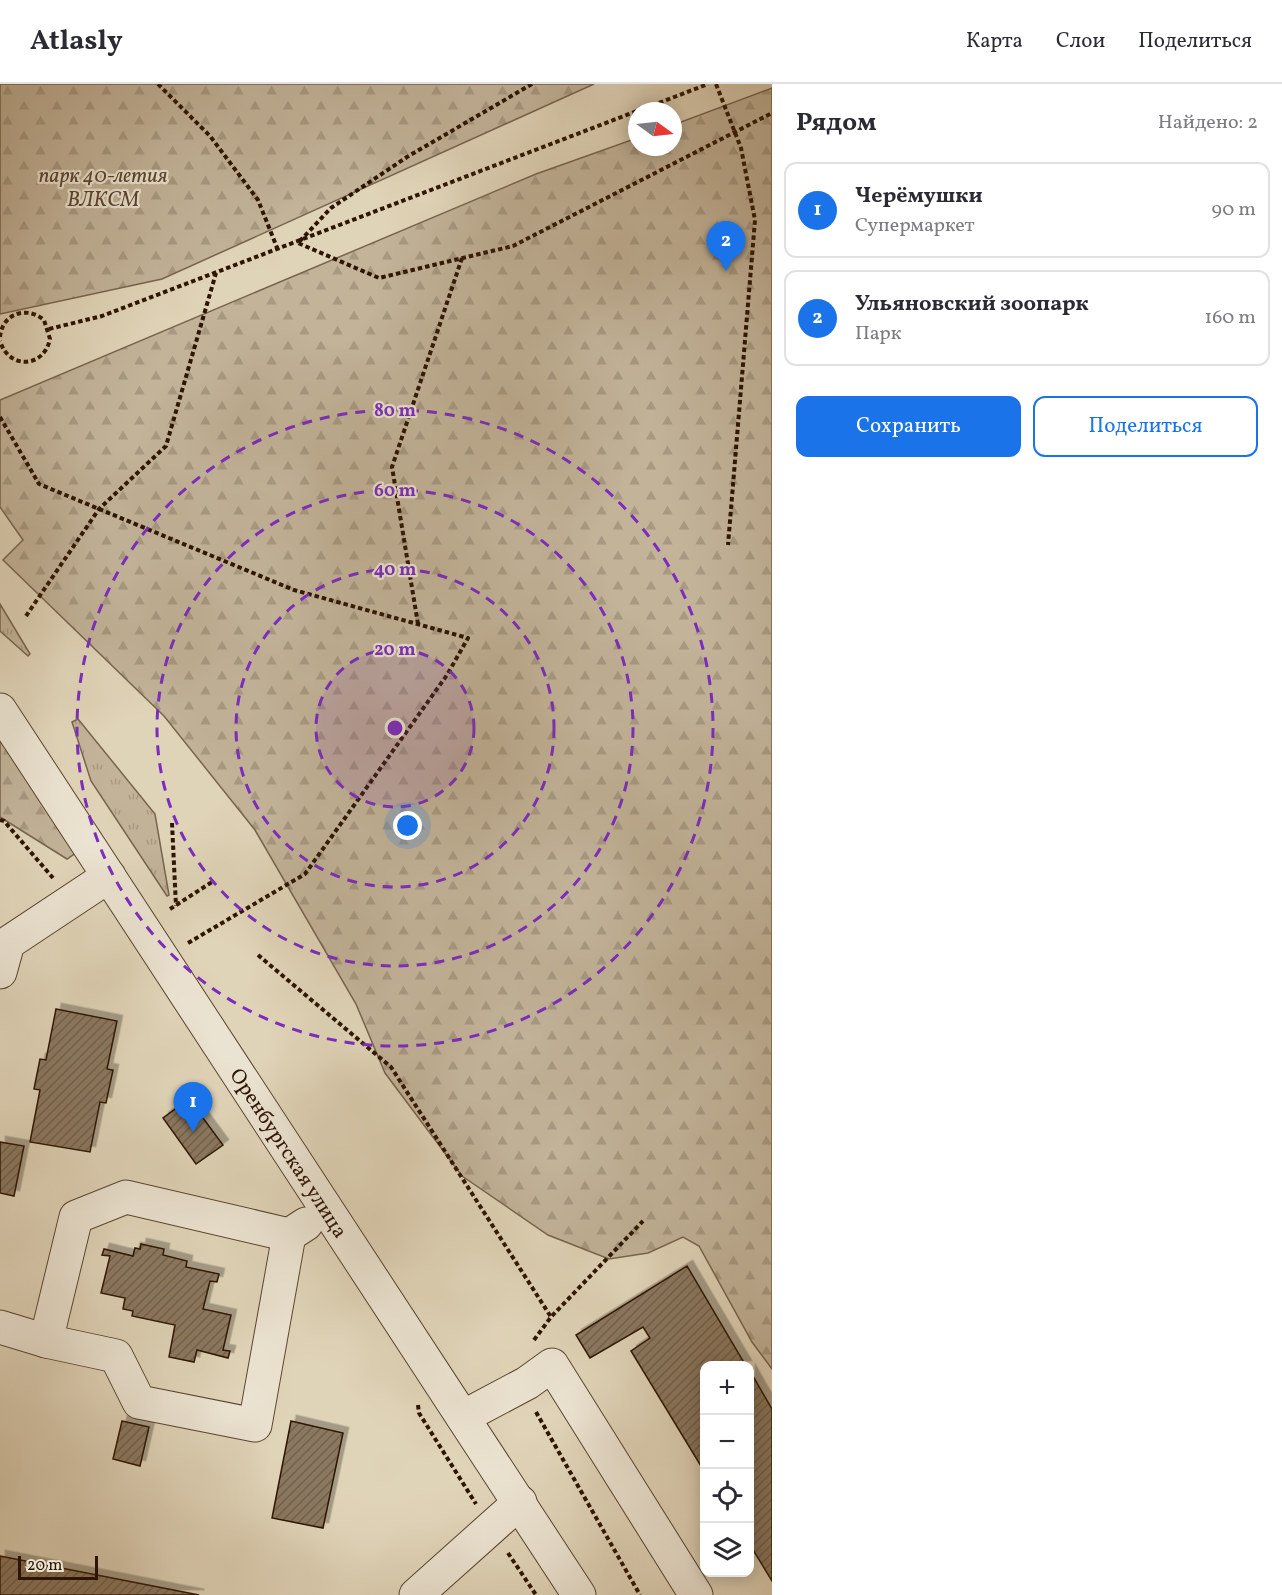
<!DOCTYPE html>
<html lang="ru">
<meta charset="utf-8">
<style>
body{margin:0;font-family:Vollkorn,serif;background:#f7f7f7;color:#2b2b33}
.controls{position:absolute;right:18px;bottom:18px;display:grid;overflow:hidden;border-radius:12px;box-shadow:0 3px 15px #0003}
.controls button{width:54px;height:54px;display:grid;place-items:center;padding:0;border:0;border-bottom:2px solid #e1e1e2;background:#fff;color:#2b2b33;font:30px sans-serif}
.compass{position:absolute;left:628px;top:18px;width:54px;height:54px;border-radius:50%;background:#fff;box-shadow:0 3px 15px #0003;rotate:105deg}
.scale{position:absolute;left:18px;bottom:15px;width:80px;box-sizing:border-box;padding-left:6px;border:3px solid #2d1403;border-top:0;font-size:16px;line-height:21px;white-space:nowrap;color:#2d1403;-webkit-text-stroke:4px #ebe3d1;paint-order:stroke}
.you{position:absolute;left:408px;top:742px;width:21px;height:21px;margin:-15px;border:4px solid #fff;border-radius:50%;background:#1a73e8;box-shadow:0 0 0 9px #1a73e833}
.badge{display:grid;place-items:center;width:39px;height:39px;border-radius:50%;background:#1a73e8;color:#fff;font-size:20px;font-weight:700}
.pin{position:absolute;translate:-50% -50px;filter:drop-shadow(0 2px 3px #0008)}
.pin::after{content:'';position:absolute;top:32px;width:21px;height:18px;background:inherit;clip-path:polygon(0 0,100% 0,50% 100%)}
.list{margin:0;padding:0;list-style:none}
h2{display:flex;justify-content:space-between;align-items:center;height:78px;margin:0;padding:0 24px;font-size:26px}
h2 small{font-size:20px;font-weight:400;color:#7c7c81}
.list li{display:grid;grid-template-columns:39px 1fr auto;gap:18px;align-items:center;box-sizing:border-box;height:96px;margin:0 12px 12px;padding:0 12px;border:2px solid #e1e1e2;border-radius:12px}
.list b{display:block;font-size:22px;white-space:nowrap}
.list p{margin:0;font-size:20px;white-space:nowrap;color:#7c7c81}
.list em{font-size:20px;font-style:normal;color:#7c7c81}
.actions{display:flex;gap:12px;padding:18px 24px}
.actions a{flex:1;padding:14px 0;border:2px solid #1a73e8;border-radius:12px;text-align:center;font-size:21px;color:#1a73e8}
.actions .main{background:#1a73e8;color:#fff}
.icon{flex:none;width:33px;height:33px;fill:none;stroke:currentColor;stroke-width:2;stroke-linecap:round;stroke-linejoin:round}
.map{position:relative;flex:none;width:772px;height:1511px;overflow:hidden}
header{display:flex;align-items:center;gap:36px;box-sizing:border-box;height:84px;padding:0 30px;background:#fff;border-bottom:2px solid #e1e1e2}
header strong{font-size:28px}
nav{display:flex;gap:33px;margin-inline-start:auto;font-size:21px}
main{display:flex}
aside{flex:1;background:#fff}
.map>svg:first-child{display:block}
.grass{fill:url(#grass-tufts);stroke:#78644e;stroke-width:1.5}
.forest{fill:url(#forest-firs);stroke:#78644e;stroke-width:1.5}
.building{fill:url(#building-hatch);stroke:#2d1403;stroke-width:1.5;filter:url(#shadow)}
.lines{fill:none;stroke-linecap:round;stroke-linejoin:round}
.minor-casing{stroke:#5a4430;stroke-width:35}
.path{stroke:#2d1403;stroke-width:4;stroke-dasharray:4.5 3;stroke-linecap:butt}
.minor{stroke:#ebe3d1;stroke-width:33}
.ring{fill:none;stroke:#7b2cbf;stroke-width:3;stroke-dasharray:10 8}
.labels{text-anchor:middle;stroke-width:4.5;stroke-linejoin:round;paint-order:stroke}
.park-label{font-size:21px;font-style:italic;fill:#5a4430;stroke:#ebe3d1}
.street-label{font-size:21px;fill:#2d1403;stroke:#ebe3d1}
.centre{fill:#7b2cbf;stroke:#ebe3d1;stroke-width:3}
.ring-label{font-size:18px;text-anchor:middle;font-weight:bold;fill:#7b2cbf;stroke:#ebe3d1;stroke-width:4.5;stroke-linejoin:round;paint-order:stroke}
</style>
<header>
<strong>Atlasly</strong>
<nav><a>Карта</a><a>Слои</a><a>Поделиться</a></nav>
</header>
<main>
<div class="map">
<svg width="772" height="1511" viewBox="0 0 772 1511">
<defs>
<pattern id="grass-tufts" width="24" height="20" patternUnits="userSpaceOnUse" patternTransform="scale(1.5)"><rect width="24" height="20" fill="#c2b399"/><path d="M3 7l-1-3M5 7V3M7 7l1-3M15 17l-1-3M17 17v-4M19 17l1-3" fill="none" stroke="#a79982"/></pattern>
<pattern id="forest-firs" width="22" height="20" patternUnits="userSpaceOnUse" patternTransform="scale(1.5)"><rect width="22" height="20" fill="#c2b399"/><path d="M5 1l3.5 6h-7zM16 11l3.5 6h-7z" fill="#a79982"/></pattern>
<pattern id="building-hatch" width="6" height="6" patternUnits="userSpaceOnUse" patternTransform="scale(1.5)"><rect width="6" height="6" fill="#8a7861"/><path d="M-1 1l2-2M0 6l6-6M5 7l2-2" fill="none" stroke="#71614e"/></pattern>
<filter id="shadow"><feDropShadow dx="5.5" dy="-5.5" stdDeviation="0" flood-color="#0004"/></filter>
</defs>
<rect width="100%" height="100%" fill="#e0d4b8"/>
<filter id="stains"><feTurbulence type="fractalNoise" baseFrequency=".00333" numOctaves="4"/><feColorMatrix values="0 0 0 0 .2 0 0 0 0 .09 0 0 0 0 .02 0 0 0 .5 -.17"/></filter>
<radialGradient id="worn" r=".72"><stop offset=".6" stop-color="#630" stop-opacity="0"/><stop offset="1" stop-color="#630" stop-opacity=".3"/></radialGradient>
<g class="grass">
<polygon points="0,520 30,570 28,572 0,547"/>
<polygon points="78,635 155,730 169,811 167,812 91,697 72,638"/>
</g>
<g class="forest">
<polygon points="0,0 594,0 162,195 0,230"/>
<polygon points="772,4 772,1285 752,1258 699,1162 683,1153 648,1169 609,1175 548,1151 462,1092 385,989 356,920 255,746 164,632 3,476 23,456 0,423 0,316 536,90 637,54 637,63 673,63 673,41"/>
<polygon points="0,655 80,766 67,775 0,733"/>
</g>
<g class="building">
<polygon points="56,925 117,937 107,985 113,986 106,1019 100,1018 90,1068 30,1058 40,1006 34,1005 40,975 46,976"/>
<polygon points="189,1015 223,1061 196,1080 163,1034"/>
<polygon points="0,1058 24,1062 14,1112 0,1109"/>
<polygon points="141,1160 164,1165 163,1171 187,1177 186,1183 219,1190 217,1198 210,1197 203,1225 231,1231 223,1266 230,1267 228,1274 197,1266 194,1278 169,1273 175,1241 132,1232 133,1227 123,1225 125,1214 101,1209 110,1172 102,1171 104,1165 133,1172 135,1164 140,1165"/>
<polygon points="687,1182 746,1282 704,1282 704,1387 631,1267 650,1254 643,1243 590,1274 576,1251"/>
<polygon points="750,1287 772,1325 772,1497 750,1461"/>
<polygon points="122,1337 149,1343 140,1382 113,1375"/>
<polygon points="291,1337 343,1349 323,1444 272,1434"/>
<polygon points="0,1472 199,1511 0,1511"/>
</g>
<g class="lines">
<defs>
<g id="minor">
<polyline points="0,626 579,1511"/>
<polyline points="0,888 8,859 109,792"/>
<polyline points="0,1243 46,1257 116,1272 139,1318 255,1341 289,1151"/>
<polyline points="46,1257 76,1133 126,1113 289,1151 306,1140"/>
<polyline points="463,1333 527,1299 552,1281 696,1511"/>
<polyline points="416,1511 520,1418"/>
</g>
</defs>
<use href="#minor" class="minor-casing"/>
<g class="path">
<polyline points="158,0 210,52 258,116 278,166"/>
<polyline points="532,0 407,73 331,124 298,159 379,194 513,162 772,29"/>
<polyline points="716,0 741,64 755,136 728,461"/>
<polyline points="638,27 708,0"/>
<polyline points="49,245 102,232 637,27"/>
<path d="M0 253C2 230 26 221 44 236L50 255C44 284 9 286 0 257"/>
<polyline points="0,333 39,400 294,506 468,554 447,591 305,790 188,859"/>
<polyline points="26,532 99,425 166,362 216,189"/>
<polyline points="418,540 392,383 462,174"/>
<polyline points="0,736 4,737 53,794"/>
<polyline points="172,739 176,822"/>
<polyline points="170,825 212,798"/>
<polyline points="258,871 391,983 551,1233"/>
<polyline points="534,1256 551,1233 643,1137"/>
<polyline points="418,1321 419,1329 476,1420"/>
<polyline points="536,1328 640,1511"/>
<polyline points="508,1469 536,1511"/>
</g>
<use href="#minor" class="minor"/>
</g>
<circle cx="395" cy="644" r="79" fill="#7b2cbf" fill-opacity=".12"/>
<g class="ring">
<circle cx="395" cy="644" r="79"/>
<circle cx="395" cy="644" r="159"/>
<circle cx="395" cy="644" r="238"/>
<circle cx="395" cy="644" r="318"/>
</g>
<g class="labels">
<g class="park-label">
<text x="103" y="98">парк 40-летия<tspan x="103" dy="24">ВЛКСМ</tspan></text>
</g>
<g class="street-label">
<text transform="translate(289 1069) rotate(57)" y="7">Оренбургская улица</text>
</g>
</g>
<circle cx="395" cy="644" r="9" class="centre"/>
<g class="ring-label">
<text x="395" y="332">80 m</text>
<text x="395" y="412">60 m</text>
<text x="395" y="491">40 m</text>
<text x="395" y="571">20 m</text>
</g>
<rect width="100%" height="100%" filter="url(#stains)"/>
<rect width="100%" height="100%" fill="url(#worn)"/>
</svg>
<div class="controls">
<button>+</button>
<button>−</button>
<button><svg class="icon" aria-label="locate" viewBox="0 0 24 24"><circle cx="12" cy="12" r="6"/><path d="M12 2v4M12 18v4M2 12h4M18 12h4"/></svg></button>
<button><svg class="icon" aria-label="layers" viewBox="0 0 24 24"><path d="M12 4l9 5-9 5-9-5zM3 14l9 5 9-5"/></svg></button>
</div>
<svg class="compass" viewBox="-18 -18 36 36"><path d="M0-13l5 13h-10z" fill="#e53935"/><path d="M0 13l5-13h-10z" fill="#7c7c81"/></svg>
<div class="scale">20 m</div>
<div class="you"></div>
<div class="pin badge" style="left:193px;top:1048px">1</div>
<div class="pin badge" style="left:726px;top:187px">2</div>
</div>
<aside>
<h2>Рядом<small>Найдено: 2</small></h2>
<ul class="list">
<li><span class="badge">1</span><div><b>Черёмушки</b><p>Супермаркет</p></div><em>90 m</em></li>
<li><span class="badge">2</span><div><b>Ульяновский зоопарк</b><p>Парк</p></div><em>160 m</em></li>
</ul>
<div class="actions"><a class="main">Сохранить</a><a>Поделиться</a></div>
</aside>
</main>
